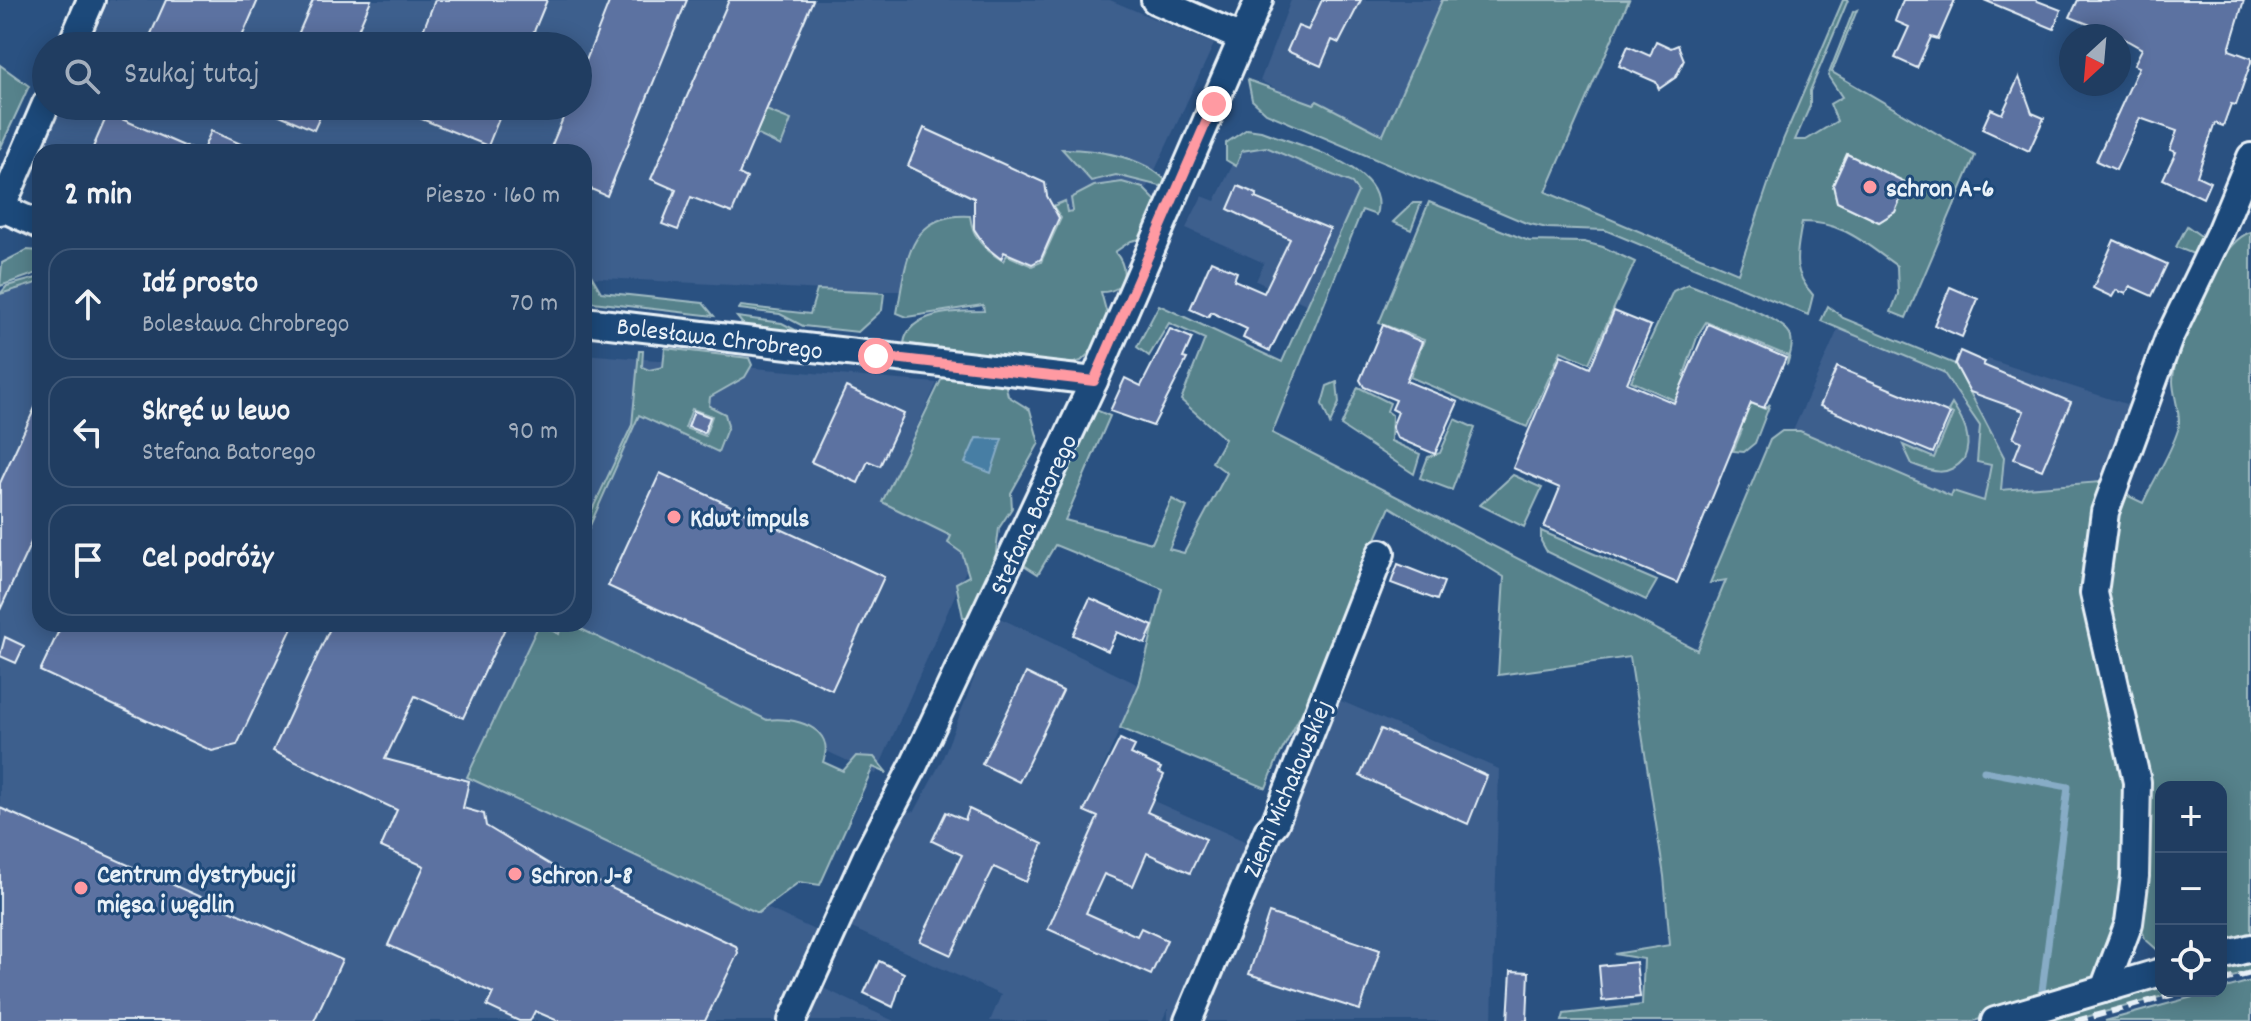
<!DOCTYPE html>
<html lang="pl">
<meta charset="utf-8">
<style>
body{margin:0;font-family:Dekko,sans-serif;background:#284467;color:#f1f3f6}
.controls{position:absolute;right:24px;bottom:24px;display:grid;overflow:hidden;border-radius:16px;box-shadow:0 4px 20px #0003}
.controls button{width:72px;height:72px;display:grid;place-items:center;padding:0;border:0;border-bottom:2px solid #3d5676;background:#203d61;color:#f1f3f6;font:40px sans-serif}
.compass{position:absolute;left:2059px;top:24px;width:72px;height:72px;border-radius:50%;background:#203d61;box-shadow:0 4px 20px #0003;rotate:206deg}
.stop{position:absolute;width:24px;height:24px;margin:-18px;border:6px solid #ff9aa2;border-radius:50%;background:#fff}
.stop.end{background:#ff9aa2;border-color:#fff;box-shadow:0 2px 8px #0008}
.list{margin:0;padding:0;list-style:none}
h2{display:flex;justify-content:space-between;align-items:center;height:104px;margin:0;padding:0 32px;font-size:34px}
h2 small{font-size:26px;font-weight:400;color:#a2aebd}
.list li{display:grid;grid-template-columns:52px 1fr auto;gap:24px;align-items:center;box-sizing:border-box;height:112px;margin:0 16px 16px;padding:0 16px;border:2px solid #3d5676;border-radius:24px}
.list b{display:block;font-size:30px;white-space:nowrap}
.list p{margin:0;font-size:26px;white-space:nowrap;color:#a2aebd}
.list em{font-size:26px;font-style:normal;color:#a2aebd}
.icon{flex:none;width:44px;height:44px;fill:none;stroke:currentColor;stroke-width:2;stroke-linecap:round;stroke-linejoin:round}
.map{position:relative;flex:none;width:2251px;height:1021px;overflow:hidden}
.search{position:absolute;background:#203d61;box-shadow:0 4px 20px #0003;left:32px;top:32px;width:560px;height:88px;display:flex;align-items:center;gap:20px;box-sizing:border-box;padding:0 28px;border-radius:44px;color:#a2aebd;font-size:30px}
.panel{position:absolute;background:#203d61;box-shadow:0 4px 20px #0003;left:32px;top:144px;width:560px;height:488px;border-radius:24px}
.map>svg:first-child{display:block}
.built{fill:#3c5e8d}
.green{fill:#56828b;stroke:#9fbac2;stroke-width:2;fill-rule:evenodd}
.water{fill:#477ea4;stroke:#87acc6;stroke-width:2}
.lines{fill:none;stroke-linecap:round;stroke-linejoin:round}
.stream{stroke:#87acc6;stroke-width:7}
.building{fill:#5c72a1;stroke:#e8f1f8;stroke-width:2}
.minor-casing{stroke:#e8f1f8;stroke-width:32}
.minor{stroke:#1f4a7a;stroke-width:26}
.rail{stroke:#e8f1f8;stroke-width:6;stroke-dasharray:12 6;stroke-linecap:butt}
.route{stroke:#ff9aa2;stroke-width:10}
.poi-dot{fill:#ff9aa2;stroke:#1f4a7a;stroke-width:3}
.labels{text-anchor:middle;stroke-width:6;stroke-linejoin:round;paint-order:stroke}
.poi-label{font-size:26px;font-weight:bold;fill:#e8f1f8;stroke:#1f4a7a;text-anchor:start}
.street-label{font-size:26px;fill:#e8f1f8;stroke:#1f4a7a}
</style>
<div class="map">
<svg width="2251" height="1021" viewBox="0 0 2251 1021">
<rect width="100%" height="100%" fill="#2a5181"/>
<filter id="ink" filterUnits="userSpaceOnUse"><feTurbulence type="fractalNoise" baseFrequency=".0125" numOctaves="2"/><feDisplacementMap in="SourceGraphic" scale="16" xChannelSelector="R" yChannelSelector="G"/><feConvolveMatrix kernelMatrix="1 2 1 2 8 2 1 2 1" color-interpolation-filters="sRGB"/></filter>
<g filter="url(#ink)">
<g class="built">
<polygon points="109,0 1110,0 1214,44 1120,245 1022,291 843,291 584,277 584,152 48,152 45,143 62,106 578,106 578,46 89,46"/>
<polygon points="1291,0 1442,0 1381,139 1260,81"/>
<polygon points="1269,142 1350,175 1359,189 1308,305 1256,281 1264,263 1186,228 1202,196 1215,201 1241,148"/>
<polygon points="40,278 40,624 542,624 471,770 825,935 785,1021 0,1021 0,291"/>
<polygon points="1843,318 1955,364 1966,384 1988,359 2132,406 2098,481 2001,490 1996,519 1792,433"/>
<polygon points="584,354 937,383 884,499 978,543 876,774 552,624 584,624"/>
<polygon points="998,617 1139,685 1099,777 1272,853 1339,700 1499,769 1492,1021 1168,1021 1168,1008 1162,1021 990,1021 1001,995 847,926 902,813 915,811 942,760"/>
<polygon points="819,986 894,1021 802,1021"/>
</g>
<g class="green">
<path d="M1442 0H1629L1546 192 1738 273 1783 140 1843 0H1848L1810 91V106L1795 140H1806L1837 121 1830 104 1842 97 1828 76 1853 12 1857 10 1832 72 1975 156 1906 318 1891 312 1898 294 1897 266C1864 243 1844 222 1802 222 1797 254 1790 269 1813 295L1808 315 1605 230 1547 228 1526 223 1266 113 1252 100 1248 80 1314 104 1317 101 1383 135ZM1847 154 1907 183 1895 212 1879 222 1837 202 1833 185Z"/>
<polygon points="0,65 29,86 0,149"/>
<polygon points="766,110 791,120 781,146 756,134"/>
<path d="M1247 129 1261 131C1296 145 1391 166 1376 215L1362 210 1272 433 1697 650 1726 580 1710 583 1770 440 1782 431H1800L1951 496 1953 491 1984 501 1991 465 1977 462 1980 426 1943 372 1821 321 1828 306 1843 318 1955 364 2004 457 2001 490 2112 481 2089 593 2131 790 2123 924 2093 981 1974 1021H1562L1564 1014 1642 1005 1644 959 1614 954 1670 945 1664 876 1630 657 1498 675 1504 577 1390 507 1346 606 1341 639 1277 760 1266 788 1120 728 1139 685 1163 589 1055 545 1038 574 1024 565 1094 409 1110 416 1065 520 1152 543 1172 499 1187 507 1169 549 1184 553 1227 473 1212 462 1225 439 1181 400 1205 339 1169 323 1149 356 1137 347 1159 305 1282 362 1358 192 1352 183 1266 147 1242 151 1236 166 1226 160V143Z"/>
<path d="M1062 149C1096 149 1153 157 1172 189L1116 175 1091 181Z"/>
<path d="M1122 182 1143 188 1156 201 1149 237 1131 241 1115 252C1129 269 1127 292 1101 292L1108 318 1102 341 1081 361 1067 365 904 343C909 311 958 311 984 311L983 305 907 317 897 313C906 265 907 212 970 216 973 239 984 249 1003 261L1007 255 1032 266 1041 262 1061 218 1053 206 1065 201 1067 212 1073 211 1071 198 1094 186Z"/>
<polygon points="1429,202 1529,241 1584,242 1603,247 1635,262 1589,363 1561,351 1527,427 1410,377 1424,340 1379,323"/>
<polygon points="1413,203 1421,203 1411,230 1393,222"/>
<polygon points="2187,226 2205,239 2196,255 2176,247"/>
<path d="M2251 232V942L2221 950V787H2161V953L2145 939 2140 922 2143 779 2100 588 2122 493 2143 503C2154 479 2170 455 2178 430 2182 416 2173 396 2173 381 2173 347 2217 241 2251 232Z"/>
<polygon points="27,250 40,251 40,272 0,286 2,263"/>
<polygon points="584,274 591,275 601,292 703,303 714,316 584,301"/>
<polygon points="40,277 40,282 0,294 7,286"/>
<path d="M1688 284C1709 293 1781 316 1790 334 1794 345 1790 355 1787 365L1788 356 1706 322 1698 335 1684 375 1765 409 1770 404 1755 443 1744 452 1733 451 1742 430 1631 381 1673 291Z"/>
<polygon points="817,290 884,293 882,310 858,332 803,326 780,314 739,309 741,306 810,314"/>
<polygon points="737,317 782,323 803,334 746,328"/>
<path d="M665 348 749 358 752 365 745 377 710 397 709 406 725 414 728 426 718 452 639 415 584 539V527L632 425 639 351H643L642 367 649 370 663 367ZM692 409 712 416 705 436 685 428Z"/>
<polygon points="945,372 1005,382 1008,396 1030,410 1039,443 1011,493 1012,508 999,528 995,561 970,617 963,617 956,583 969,576 962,553 948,543 951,536 882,502"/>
<polygon points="1337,382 1339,403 1330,424 1322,404 1327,386"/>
<polygon points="1358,387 1390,403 1387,411 1392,415 1391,441 1420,454 1414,474 1341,426"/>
<path d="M1952 404C1964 422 1973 438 1964 459 1948 478 1932 472 1912 464L1903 445 1934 458 1953 414 1948 411Z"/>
<polygon points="1455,419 1475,428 1452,490 1420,478 1428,457 1440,453"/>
<polygon points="1513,475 1542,488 1524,527 1480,505"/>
<polygon points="1541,531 1657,581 1646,600 1547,552 1541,541"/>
<path d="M539 624H546L545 627 559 634 561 624H571L767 720C792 716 837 727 823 762L843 771 856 756 874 757 887 773 873 767 820 885 799 882 758 913 467 777Z"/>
<polygon points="2251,959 2251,972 2221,980 2221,967"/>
<polygon points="2251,981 2251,1021 2105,1021"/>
<polygon points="2161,983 2161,991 2182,991 2071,1021 2022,1021"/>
</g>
<polygon class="water" points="976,438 1002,439 991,473 965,463"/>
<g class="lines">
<polyline class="stream" points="1984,771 2068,787 2042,991"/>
</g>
<g class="building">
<polygon points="166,0 258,0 238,46 171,46 150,36"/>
<polygon points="313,0 371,0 351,46 293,46"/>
<polygon points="435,0 547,0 528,46 417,46"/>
<polygon points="610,0 687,0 607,196 584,186 584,152 549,152 568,106 578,106 578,81"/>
<polygon points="729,0 813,0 739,174 747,178 732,213 691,197 678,230 662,224 676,190 651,179"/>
<polygon points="1322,0 1361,0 1339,43 1332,40 1321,66 1287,51 1298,26 1308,30"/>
<polygon points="1903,0 1955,0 1938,39 1931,37 1917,68 1895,58 1909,27 1895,21"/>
<polygon points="1984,0 2035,0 2061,10 2054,29"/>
<polygon points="2078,0 2244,0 2229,50 2251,58 2251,62 2236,105 2231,104 2223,126 2215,123 2197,176 2210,182 2203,198 2163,179 2176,152 2170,150 2177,131 2140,118 2116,170 2096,161 2139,67 2134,65 2142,49 2119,36 2070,17"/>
<polygon points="1656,41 1671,48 1678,45 1684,60 1676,77 1659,89 1656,82 1619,66 1628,46 1650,56"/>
<polygon points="2019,77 2032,113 2044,118 2029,151 1982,129 1991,109 2002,114"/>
<polygon points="259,106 325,106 314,130"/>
<polygon points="390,106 504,106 488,146"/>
<polygon points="108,113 198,152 91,152"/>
<polygon points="924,128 1045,183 1047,196 1059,218 1041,259 1032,264 1004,252 1001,259 986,247 974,229 974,198 908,166"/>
<polygon points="211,131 259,152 202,152"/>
<polygon points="1847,154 1907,183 1895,212 1879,222 1837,202 1833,185"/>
<polygon points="1238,186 1257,194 1255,198 1330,229 1270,351 1243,338 1247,329 1211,312 1208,317 1190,309 1211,261 1237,272 1234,280 1264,293 1290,239 1228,209"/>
<polygon points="2114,240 2167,264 2152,296 2130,286 2126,294 2116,290 2112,297 2093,288"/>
<polygon points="1950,287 1978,299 1962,337 1934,325"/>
<polygon points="1614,311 1651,326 1627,383 1674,403 1708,324 1786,358 1764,408 1751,403 1677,583 1544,527 1560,488 1513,468 1561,355 1590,368"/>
<polygon points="1383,325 1422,342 1406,381 1458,402 1435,454 1397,438 1392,427 1398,412 1392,409 1396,400 1364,387 1360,380"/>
<polygon points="1170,329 1192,338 1183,358 1187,359 1153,426 1110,411 1125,378 1141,386"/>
<polygon points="1960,351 1985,362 1983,365 2071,402 2042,470 2014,459 2021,441 2013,438 2024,411 1970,392 1955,364"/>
<polygon points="1837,367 1950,414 1933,453 1820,406"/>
<polygon points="846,387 904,414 880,466 868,461 858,483 811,462"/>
<polygon points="40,397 40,523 0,610 0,483"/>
<polygon points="694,411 710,417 704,433 688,427"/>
<polygon points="660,473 884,577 832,690 608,586"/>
<polygon points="1398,564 1444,582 1437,600 1391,583"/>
<polygon points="1090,598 1153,626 1145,644 1117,632 1108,651 1073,635"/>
<polygon points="62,624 294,624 237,745 212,751 40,671"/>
<polygon points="332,624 507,624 463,718 415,696 385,759 469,781 463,808 484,814 486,826 586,886 590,878 736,946 738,953 705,1021 558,1021 535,1011 530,1021 519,1021 487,1006 493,993 388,945 424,866 381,847 397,810 273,751"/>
<polygon points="5,637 24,646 16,663 0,656"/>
<polygon points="1026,673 1063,691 1019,782 982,764"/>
<polygon points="1381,729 1487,776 1468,824 1360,776"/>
<polygon points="1120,739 1135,746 1131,754 1161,768 1159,772 1164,775 1147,812 1206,839 1190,873 1147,853 1133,886 1104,874 1086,913 1137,936 1141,928 1167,940 1151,975 1048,929 1098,817 1084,811"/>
<polygon points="0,808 342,960 314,1021 0,1021"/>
<polygon points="969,809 1043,844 1026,882 994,867 951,955 920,941 962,855 932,841 946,812 965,820"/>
<polygon points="1269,913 1380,950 1360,1010 1249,974"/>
<polygon points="879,961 904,973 893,1007 864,993"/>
<polygon points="1636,962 1640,997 1602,1001 1599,966"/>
<polygon points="1511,971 1529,972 1527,1021 1508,1021"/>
</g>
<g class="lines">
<defs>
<g id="minor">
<polyline points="1155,0 1242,38"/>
<polyline points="71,46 91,0"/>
<polyline points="0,207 40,225"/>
<polyline points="0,211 46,104"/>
<polyline points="584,321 1094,381"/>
<polyline points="2221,956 2251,948"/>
<polyline points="2104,989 2129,923 2135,876 2137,782 2094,593 2105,512 2169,338 2220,232 2251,157"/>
<polyline points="792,1021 867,855 913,767 1094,381 1259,0"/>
<polyline points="1188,1021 1268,831 1275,823 1381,553"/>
<polyline points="1995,1021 2161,972"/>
</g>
</defs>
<use href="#minor" class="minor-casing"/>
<use href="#minor" class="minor"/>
<g class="rail">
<polyline points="2221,981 2251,973"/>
<polyline points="2076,1021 2186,991"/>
</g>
</g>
</g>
<g class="lines" filter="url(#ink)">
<polyline class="route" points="876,356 1094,381 1214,104"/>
</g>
<g class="poi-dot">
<circle cx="1870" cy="187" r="8"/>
<circle cx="674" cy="517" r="8"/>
<circle cx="515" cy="874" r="8"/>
<circle cx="81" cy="888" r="8"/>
</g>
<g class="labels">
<g class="poi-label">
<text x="1886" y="196">schron A-6</text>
<text x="690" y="526">Kdwt impuls</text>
<text x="97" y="882">Centrum dystrybucji<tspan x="97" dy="30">mięsa i wędlin</tspan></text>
<text x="531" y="883">Schron J-8</text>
</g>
<g class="street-label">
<text transform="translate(720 337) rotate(7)" y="9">Bolesława Chrobrego</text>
<text transform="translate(1032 514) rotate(-65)" y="9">Stefana Batorego</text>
<text transform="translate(1286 788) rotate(-67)" y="9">Ziemi Michałowskiej</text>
</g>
</g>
</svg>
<div class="controls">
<button>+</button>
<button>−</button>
<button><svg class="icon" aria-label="locate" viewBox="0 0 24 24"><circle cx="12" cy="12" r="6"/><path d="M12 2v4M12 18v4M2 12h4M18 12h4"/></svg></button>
</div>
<svg class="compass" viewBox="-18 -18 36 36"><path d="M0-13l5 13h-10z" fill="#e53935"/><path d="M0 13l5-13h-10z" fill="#a2aebd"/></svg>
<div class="stop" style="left:876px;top:356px"></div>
<div class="stop end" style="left:1214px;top:104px"></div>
<div class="search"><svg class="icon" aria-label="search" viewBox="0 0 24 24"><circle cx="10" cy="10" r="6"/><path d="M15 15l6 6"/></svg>Szukaj tutaj</div>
<section class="panel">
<h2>2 min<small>Pieszo · 160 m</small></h2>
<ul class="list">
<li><svg class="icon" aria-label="ahead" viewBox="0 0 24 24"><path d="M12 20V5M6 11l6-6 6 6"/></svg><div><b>Idź prosto</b><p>Bolesława Chrobrego</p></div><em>70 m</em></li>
<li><svg class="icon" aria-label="left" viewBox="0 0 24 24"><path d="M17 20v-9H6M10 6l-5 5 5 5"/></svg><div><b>Skręć w lewo</b><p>Stefana Batorego</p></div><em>90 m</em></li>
<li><svg class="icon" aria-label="arrive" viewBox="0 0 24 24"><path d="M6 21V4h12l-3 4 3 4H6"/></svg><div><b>Cel podróży</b></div></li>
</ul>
</section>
</div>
